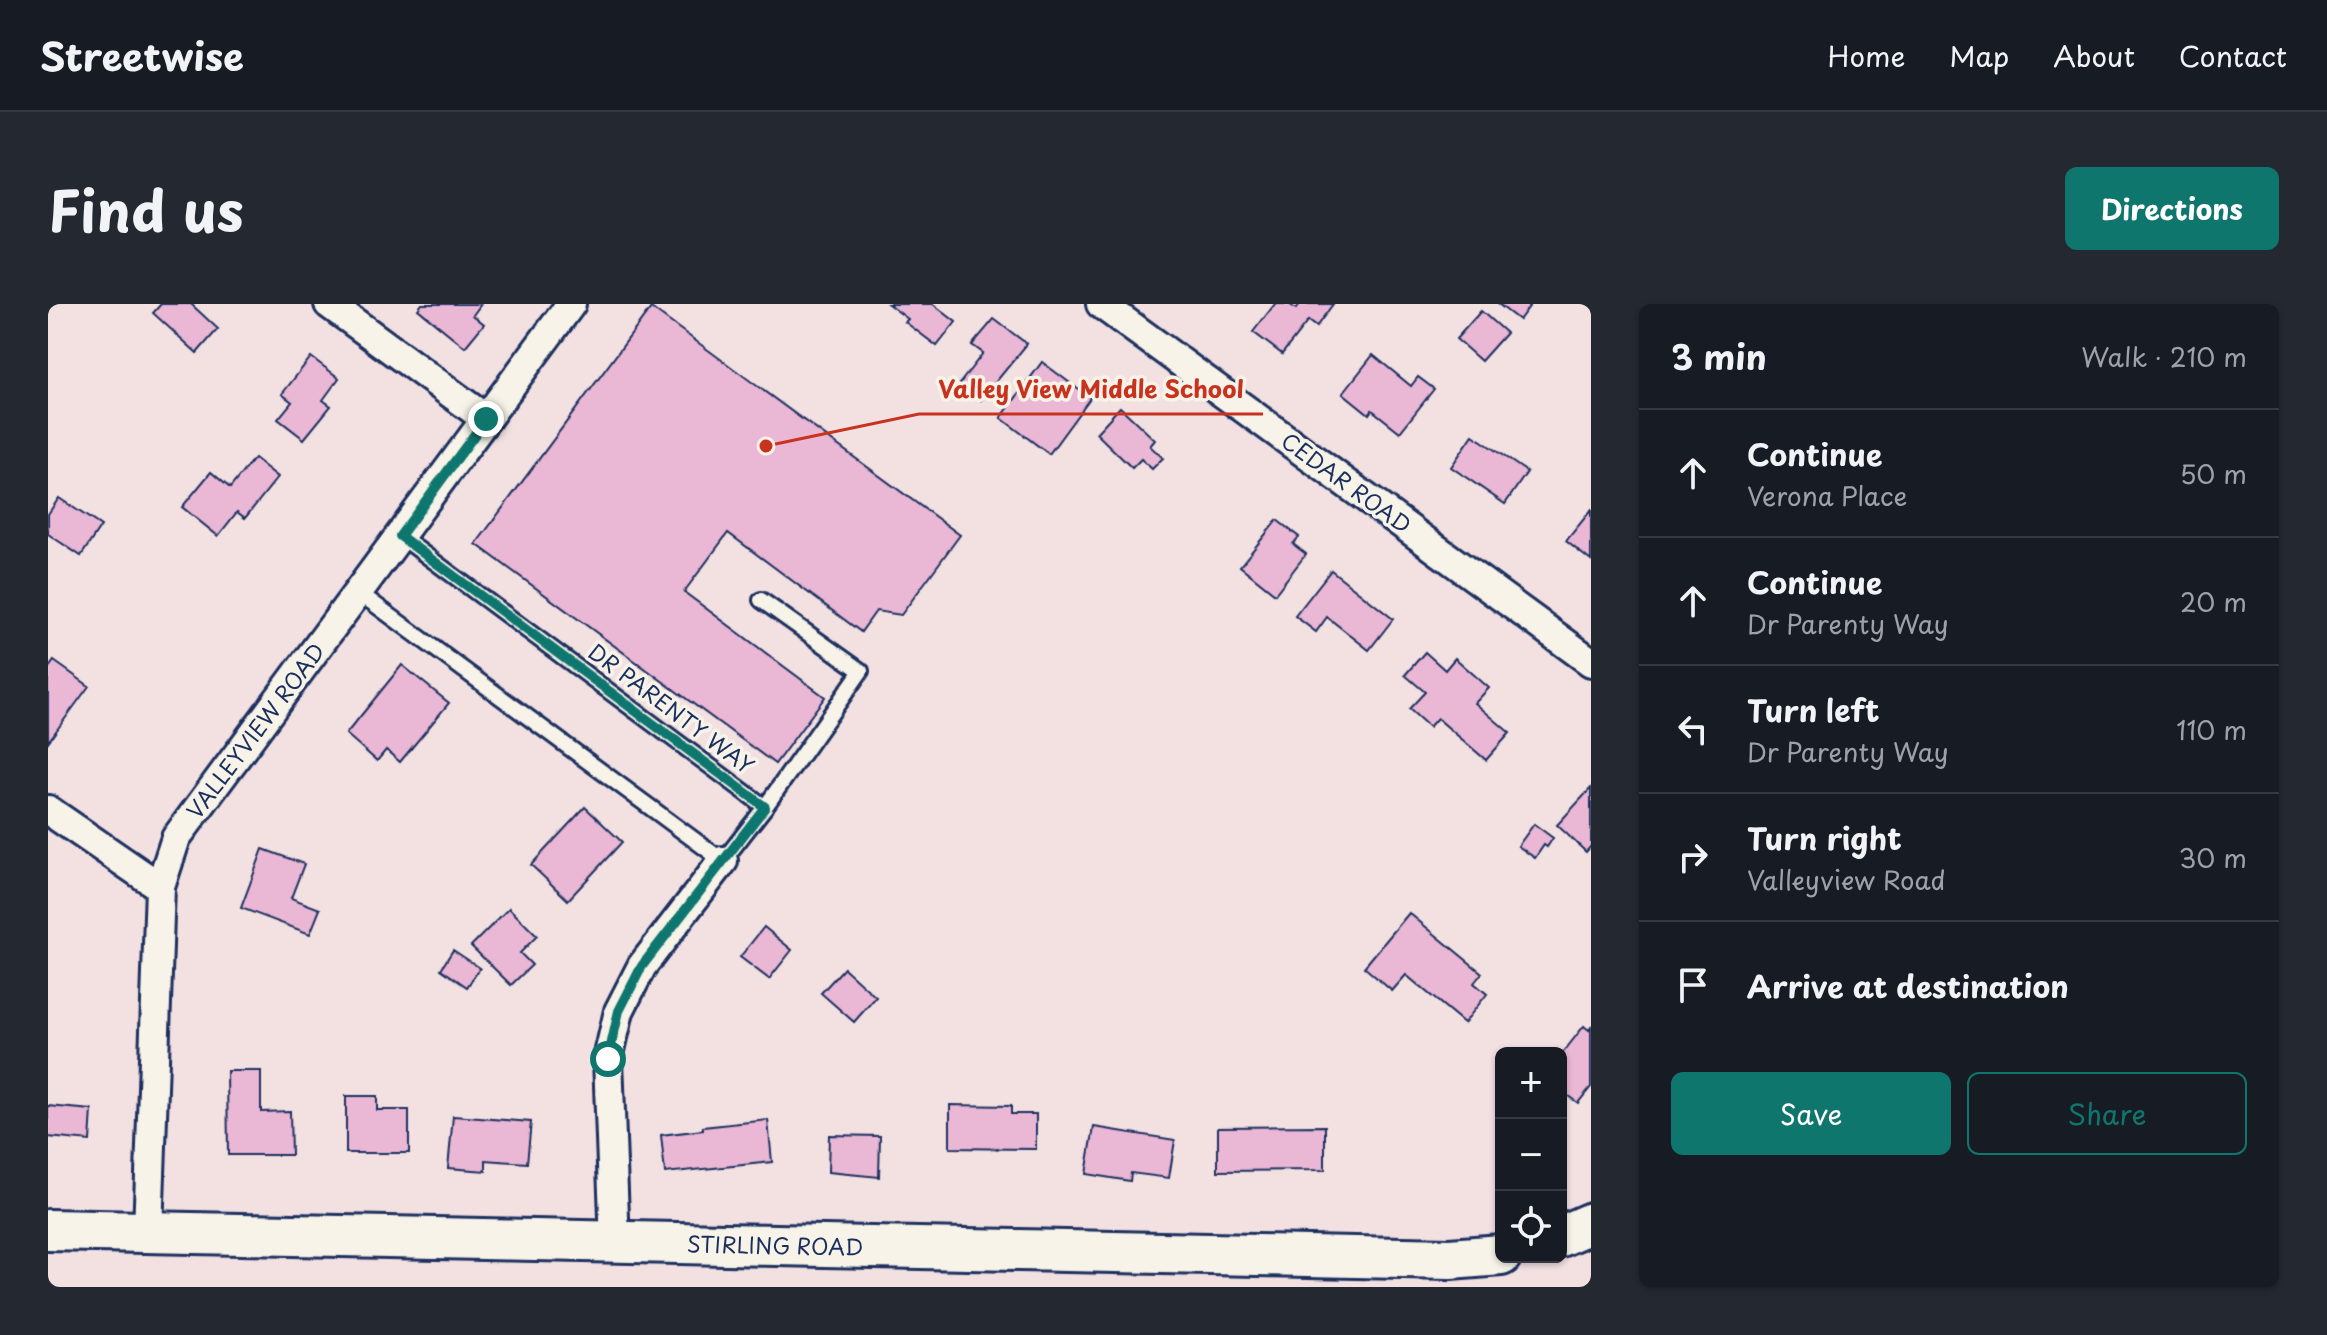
<!DOCTYPE html>
<meta charset="utf-8">
<style>
body{margin:0;font-family:"Playpen Sans",sans-serif;background:#242831;color:#f1f3f6}
.controls{position:absolute;right:24px;bottom:24px;display:grid;overflow:hidden;border-radius:12px;box-shadow:0 2px 6px #0004}
.controls button{width:72px;height:72px;display:grid;place-items:center;padding:0;border:0;border-bottom:2px solid #363941;background:#171b24;color:#f1f3f6;font:40px sans-serif}
.stop{position:absolute;width:24px;height:24px;margin:-18px;border:6px solid #0f766e;border-radius:50%;background:#fff}
.stop.end{background:#0f766e;border-color:#fff;box-shadow:0 2px 8px #0008}
.list{margin:0;padding:0;list-style:none}
h2{display:flex;justify-content:space-between;align-items:center;height:104px;margin:0;padding:0 32px;font-size:34px}
h2 small{font-size:26px;font-weight:400;color:#9ea1a6}
.list li{display:grid;grid-template-columns:52px 1fr auto;gap:24px;align-items:center;box-sizing:border-box;height:128px;padding:0 32px;border-top:2px solid #363941}
.list b{display:block;font-size:30px;white-space:nowrap}
.list p{margin:0;font-size:26px;white-space:nowrap;color:#9ea1a6}
.list em{font-size:26px;font-style:normal;color:#9ea1a6}
.actions{display:flex;gap:16px;padding:24px 32px}
.actions a{flex:1;padding:18px 0;border:2px solid #0f766e;border-radius:12px;text-align:center;font-size:28px;color:#0f766e}
.actions .main{background:#0f766e;color:#fff}
.icon{flex:none;width:44px;height:44px;fill:none;stroke:currentColor;stroke-width:2;stroke-linecap:round;stroke-linejoin:round}
.map{position:relative;flex:none;width:1543px;height:983px;overflow:hidden;border-radius:12px}
header{display:flex;align-items:center;gap:48px;box-sizing:border-box;height:112px;padding:0 40px;background:#171b24;border-bottom:2px solid #363941}
header strong{font-size:38px}
nav{display:flex;gap:44px;margin-inline-start:auto;font-size:28px}
.intro{display:flex;align-items:center;justify-content:space-between;box-sizing:border-box;height:192px;padding:0 48px}
h1{margin:0;font-size:56px}
.button{padding:20px 36px;border-radius:12px;background:#0f766e;color:#fff;font-size:28px;font-weight:700}
main{display:flex;gap:48px;padding:0 48px}
aside{flex:1;background:#171b24;border-radius:12px;box-shadow:0 2px 6px #0004}
.map>svg:first-child{display:block}
.building{fill:#eab7d5;stroke:#1b2f5e;stroke-width:2}
.lines{fill:none;stroke-linecap:round;stroke-linejoin:round}
.lane-casing{stroke:#1b2f5e;stroke-width:20}
.street-casing{stroke:#1b2f5e;stroke-width:34}
.secondary-casing{stroke:#1b2f5e;stroke-width:46}
.lane{stroke:#f7f3e8;stroke-width:14}
.street{stroke:#f7f3e8;stroke-width:28}
.secondary{stroke:#f7f3e8;stroke-width:40}
.route{stroke:#0f766e;stroke-width:10}
.labels{text-anchor:middle;stroke-width:7;stroke-linejoin:round;paint-order:stroke}
.street-label{font-size:22px;fill:#1b2f5e;stroke:#f7f3e8}
.leader{fill:none;stroke:#c8321e;stroke-width:3}
.callout-dot{fill:#c8321e;stroke:#f7f3e8;stroke-width:3}
.callout-label{font-size:24px;text-anchor:middle;font-weight:bold;fill:#c8321e;stroke:#f7f3e8;stroke-width:7;stroke-linejoin:round;paint-order:stroke}
</style>
<header>
<strong>Streetwise</strong>
<nav><a>Home</a><a>Map</a><a>About</a><a>Contact</a></nav>
</header>
<div class="intro"><h1>Find us</h1><a class="button">Directions</a></div>
<main>
<div class="map">
<svg width="1543" height="983" viewBox="0 0 1543 983">
<rect width="100%" height="100%" fill="#f3e1e2"/>
<filter id="ink" filterUnits="userSpaceOnUse"><feTurbulence type="fractalNoise" baseFrequency=".0125" numOctaves="2"/><feDisplacementMap in="SourceGraphic" scale="16" xChannelSelector="R" yChannelSelector="G"/><feConvolveMatrix kernelMatrix="1 2 1 2 8 2 1 2 1" color-interpolation-filters="sRGB"/></filter>
<g filter="url(#ink)">
<g class="building">
<polygon points="113,0 143,0 170,25 149,49 105,9"/>
<polygon points="374,0 433,0 425,11 436,20 417,43 370,5"/>
<polygon points="840,0 885,0 908,18 889,42 857,18 860,15"/>
<polygon points="1227,0 1241,0 1248,5 1252,0 1285,0 1268,23 1260,17 1234,50 1205,28"/>
<polygon points="1450,0 1483,0 1471,16"/>
<polygon points="603,4 912,231 853,311 828,307 813,328 680,229 636,288 777,393 727,460 428,240"/>
<polygon points="1433,7 1458,29 1433,57 1408,35"/>
<polygon points="946,15 979,40 933,96 912,79 935,49 924,41"/>
<polygon points="1325,51 1363,82 1370,73 1386,85 1352,128 1324,106 1321,110 1295,89"/>
<polygon points="263,53 291,74 275,96 283,102 256,135 230,115 244,98 234,90"/>
<polygon points="994,58 1042,94 1001,150 953,114"/>
<polygon points="1072,103 1107,136 1102,142 1115,154 1104,165 1093,155 1084,164 1048,129"/>
<polygon points="1425,131 1479,168 1457,200 1403,163"/>
<polygon points="206,154 230,173 197,214 189,208 170,232 134,203 163,168 182,184"/>
<polygon points="11,194 53,222 33,252 0,230 0,210"/>
<polygon points="1543,206 1543,257 1518,237"/>
<polygon points="1229,216 1251,233 1245,240 1258,250 1227,290 1192,262"/>
<polygon points="1283,266 1345,315 1321,346 1279,313 1268,328 1247,312"/>
<polygon points="1377,348 1397,366 1407,354 1441,384 1427,399 1462,429 1438,456 1389,414 1381,423 1361,405 1377,388 1357,371"/>
<polygon points="6,357 41,382 0,438 0,365"/>
<polygon points="354,361 401,399 352,458 338,446 329,457 298,430"/>
<polygon points="1543,484 1543,542 1538,548 1509,521"/>
<polygon points="537,503 574,538 520,596 483,561"/>
<polygon points="1486,520 1505,534 1499,543 1496,541 1487,554 1470,542"/>
<polygon points="215,545 256,560 243,594 272,605 262,630 193,604"/>
<polygon points="461,604 489,632 472,649 484,661 463,681 423,642"/>
<polygon points="1361,609 1434,669 1426,679 1439,690 1416,719 1358,671 1344,687 1316,663"/>
<polygon points="716,623 744,646 721,675 692,653"/>
<polygon points="405,646 432,664 419,683 393,665"/>
<polygon points="796,664 828,693 806,718 773,689"/>
<polygon points="1536,722 1541,726 1543,723 1543,783 1530,799 1513,787 1513,751"/>
<polygon points="179,767 213,767 213,808 242,807 243,851 180,851"/>
<polygon points="298,792 329,792 329,806 361,806 361,849 298,849"/>
<polygon points="902,801 963,802 963,810 988,810 988,845 902,844"/>
<polygon points="0,802 44,806 42,837 0,833"/>
<polygon points="405,812 483,818 479,859 438,856 438,867 400,864"/>
<polygon points="720,816 724,858 617,869 613,831 655,826 655,823"/>
<polygon points="1277,822 1277,866 1170,867 1170,823"/>
<polygon points="1046,823 1127,836 1121,874 1083,869 1082,877 1038,870"/>
<polygon points="781,831 832,832 831,873 780,868"/>
</g>
<g class="lines">
<defs>
<g id="lane">
<polyline points="310,288 675,557 717,503 352,232"/>
<polyline points="713,296 813,367 717,503"/>
</g>
<g id="street">
<polyline points="281,0 438,115"/>
<polyline points="1053,0 1543,358"/>
<polyline points="0,506 112,583"/>
<polyline points="100,928 112,583 128,534 523,0"/>
<polyline points="567,940 560,755 571,707 594,662 675,557"/>
</g>
<g id="secondary">
<polyline points="0,926 1402,955 1453,951"/>
<polyline points="1513,932 1543,919"/>
</g>
</defs>
<use href="#lane" class="lane-casing"/>
<use href="#street" class="street-casing"/>
<use href="#secondary" class="secondary-casing"/>
<use href="#lane" class="lane"/>
<use href="#street" class="street"/>
<use href="#secondary" class="secondary"/>
</g>
</g>
<g class="lines" filter="url(#ink)">
<polyline class="route" points="438,115 352,232 717,503 594,662 571,707 560,755"/>
</g>
<g class="labels">
<g class="street-label">
<text transform="translate(1298 179) rotate(36)" y="8">CEDAR ROAD</text>
<text transform="translate(623 405) rotate(37)" y="8">DR PARENTY WAY</text>
<text transform="translate(208 427) rotate(-53)" y="8">VALLEYVIEW ROAD</text>
<text transform="translate(727 942) rotate(1)" y="8">STIRLING ROAD</text>
</g>
</g>
<path class="leader" d="M718 142L871 110H1215"/>
<circle class="callout-dot" cx="718" cy="142" r="8"/>
<g class="callout-label">
<text x="1043" y="94">Valley View Middle School</text>
</g>
</svg>
<div class="controls">
<button>+</button>
<button>−</button>
<button><svg class="icon" aria-label="locate" viewBox="0 0 24 24"><circle cx="12" cy="12" r="6"/><path d="M12 2v4M12 18v4M2 12h4M18 12h4"/></svg></button>
</div>
<div class="stop" style="left:560px;top:755px"></div>
<div class="stop end" style="left:438px;top:115px"></div>
</div>
<aside>
<h2>3 min<small>Walk · 210 m</small></h2>
<ul class="list">
<li><svg class="icon" aria-label="ahead" viewBox="0 0 24 24"><path d="M12 20V5M6 11l6-6 6 6"/></svg><div><b>Continue</b><p>Verona Place</p></div><em>50 m</em></li>
<li><svg class="icon" aria-label="ahead" viewBox="0 0 24 24"><path d="M12 20V5M6 11l6-6 6 6"/></svg><div><b>Continue</b><p>Dr Parenty Way</p></div><em>20 m</em></li>
<li><svg class="icon" aria-label="left" viewBox="0 0 24 24"><path d="M17 20v-9H6M10 6l-5 5 5 5"/></svg><div><b>Turn left</b><p>Dr Parenty Way</p></div><em>110 m</em></li>
<li><svg class="icon" aria-label="right" viewBox="0 0 24 24"><path d="M7 20v-9h11M14 6l5 5-5 5"/></svg><div><b>Turn right</b><p>Valleyview Road</p></div><em>30 m</em></li>
<li><svg class="icon" aria-label="arrive" viewBox="0 0 24 24"><path d="M6 21V4h12l-3 4 3 4H6"/></svg><div><b>Arrive at destination</b></div></li>
</ul>
<div class="actions"><a class="main">Save</a><a>Share</a></div>
</aside>
</main>
